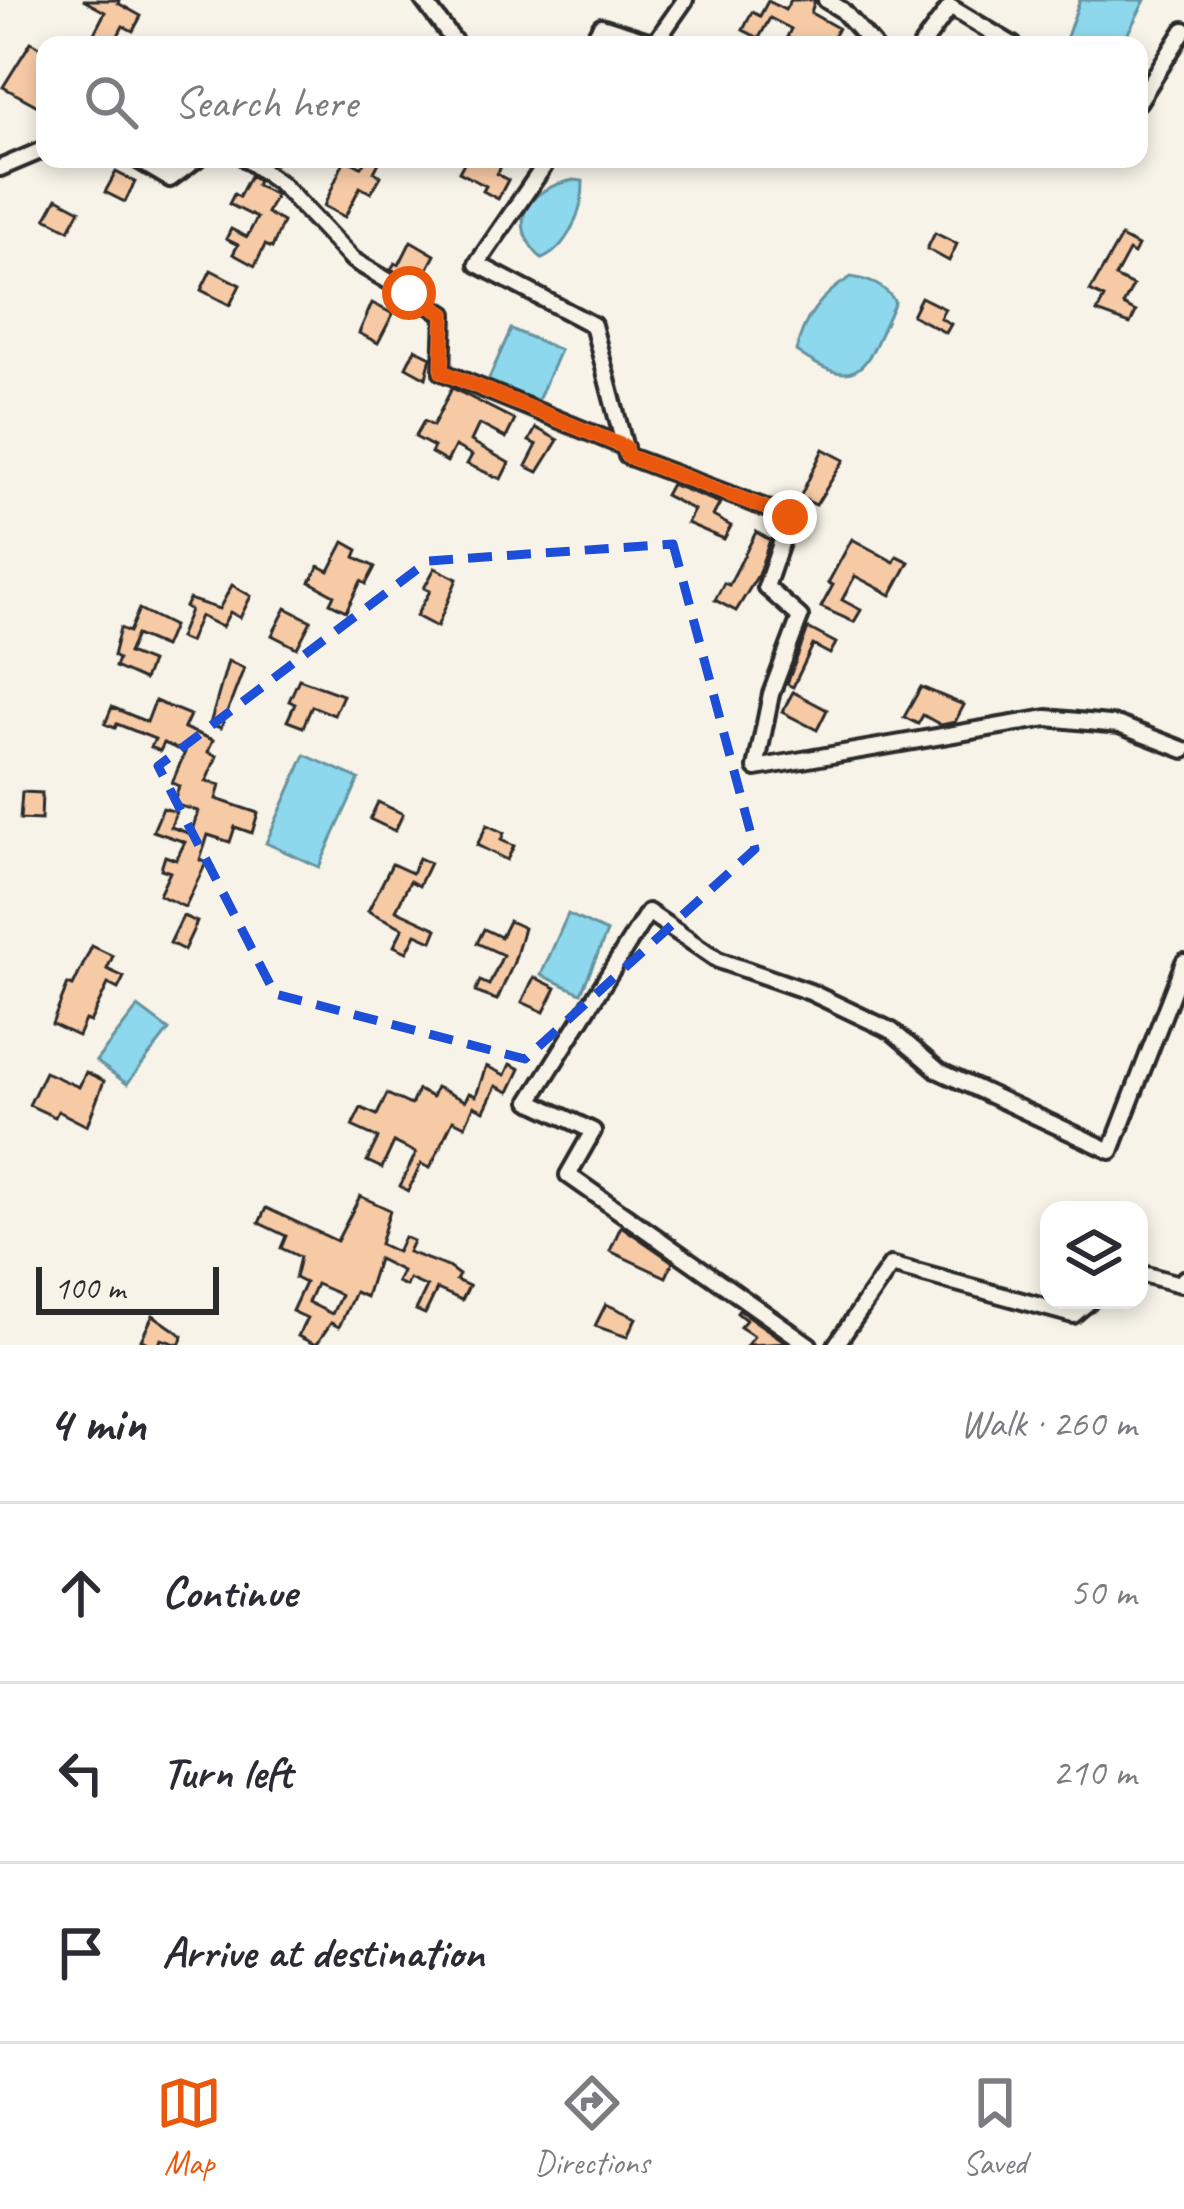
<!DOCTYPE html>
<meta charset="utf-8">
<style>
body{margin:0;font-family:Caveat,sans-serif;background:#f7f7f7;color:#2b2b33}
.controls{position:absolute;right:36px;bottom:36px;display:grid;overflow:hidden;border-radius:24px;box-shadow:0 6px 18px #0003}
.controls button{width:108px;height:108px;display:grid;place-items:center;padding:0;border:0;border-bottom:3px solid #e1e1e2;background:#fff;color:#2b2b33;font:60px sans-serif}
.scale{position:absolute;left:36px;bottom:30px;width:183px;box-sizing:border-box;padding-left:12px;border:6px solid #2b2b2b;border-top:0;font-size:33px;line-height:42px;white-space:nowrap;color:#2b2b2b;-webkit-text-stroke:9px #f7f3e8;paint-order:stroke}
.stop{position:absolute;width:36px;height:36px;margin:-27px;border:9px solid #ea580c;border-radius:50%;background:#fff}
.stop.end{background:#ea580c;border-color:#fff;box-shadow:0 3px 12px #0008}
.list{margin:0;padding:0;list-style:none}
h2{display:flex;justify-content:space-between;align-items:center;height:156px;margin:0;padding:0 48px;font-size:51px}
h2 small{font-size:39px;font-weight:400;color:#7c7c81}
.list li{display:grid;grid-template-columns:78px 1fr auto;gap:36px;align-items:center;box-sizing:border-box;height:180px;padding:0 48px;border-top:3px solid #e1e1e2}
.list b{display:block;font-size:45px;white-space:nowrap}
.list em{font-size:39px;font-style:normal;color:#7c7c81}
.icon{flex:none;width:66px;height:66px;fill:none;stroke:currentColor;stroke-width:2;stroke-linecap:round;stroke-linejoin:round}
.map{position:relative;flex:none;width:1184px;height:1345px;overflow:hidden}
.search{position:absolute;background:#fff;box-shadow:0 6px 18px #0003;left:36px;right:36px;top:36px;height:132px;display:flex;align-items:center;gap:30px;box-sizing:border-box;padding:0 42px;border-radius:24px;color:#7c7c81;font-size:45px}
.sheet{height:696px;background:#fff}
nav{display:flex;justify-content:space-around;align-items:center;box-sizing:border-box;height:168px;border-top:3px solid #e1e1e2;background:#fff;font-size:33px;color:#7c7c81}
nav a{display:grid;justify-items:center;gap:6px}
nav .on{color:#ea580c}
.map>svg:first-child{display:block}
.water{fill:#8dd8ed;stroke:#66939f;stroke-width:3}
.building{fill:#f7caa6;stroke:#2b2b2b;stroke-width:3;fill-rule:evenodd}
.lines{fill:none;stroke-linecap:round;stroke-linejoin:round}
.minor-casing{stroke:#2b2b2b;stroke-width:22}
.minor{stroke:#f7f3e8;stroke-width:14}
.route{stroke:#ea580c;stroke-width:15}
.marked{fill:none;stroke:#1d4ed8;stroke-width:9;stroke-dasharray:24 15;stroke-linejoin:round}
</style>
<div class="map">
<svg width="1184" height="1345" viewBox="0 0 1184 1345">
<rect width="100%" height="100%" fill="#f7f3e8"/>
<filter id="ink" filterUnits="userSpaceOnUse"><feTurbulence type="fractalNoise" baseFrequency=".00833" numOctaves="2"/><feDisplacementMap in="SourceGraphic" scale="24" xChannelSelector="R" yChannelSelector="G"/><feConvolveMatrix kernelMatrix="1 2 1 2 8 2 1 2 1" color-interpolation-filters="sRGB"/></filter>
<g filter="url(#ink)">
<g class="water">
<polygon points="1080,0 1145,0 1122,45 1064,45"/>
<path d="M574 180 583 181C584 209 568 248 542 259 504 222 528 188 574 180Z"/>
<path d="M851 277C869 280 885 285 895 302 867 360 865 400 796 351 803 318 822 294 851 277Z"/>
<polygon points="511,329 560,350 536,405 487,383"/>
<polygon points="305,755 359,779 319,867 266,843"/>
<polygon points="568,914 607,932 581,993 541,975"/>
<polygon points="138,1007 169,1030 127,1084 96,1061"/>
</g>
<g class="building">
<polygon points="83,0 119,0 118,3 141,16 133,31 123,26 113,45 88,45 105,12"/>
<polygon points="791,0 815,0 811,13 838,28 829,45 802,45 787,37 791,29 770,18 759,38 743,30 752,12 760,16 768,1 785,10"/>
<polygon points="31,42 45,50 45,110 3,87"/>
<polygon points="345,159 361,167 366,159 381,159 374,172 381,176 371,193 360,187 345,217 324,206"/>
<polygon points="466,159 505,159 497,174 508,180 498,199 483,191 486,186 459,172"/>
<polygon points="116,172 135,182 125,202 105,192"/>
<polygon points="250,176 258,181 256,185 276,195 267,213 283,222 272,248 265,245 255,266 233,254 238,245 226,239 231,229 247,237 257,218 229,204 234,194 239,197"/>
<polygon points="57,198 80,210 69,230 46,218"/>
<polygon points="935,233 957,244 949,261 927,249"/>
<polygon points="1121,237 1138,246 1134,254 1129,251 1115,277 1133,286 1123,305 1136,312 1130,324 1097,312 1104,298 1090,291"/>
<polygon points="411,241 435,255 420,283 436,292 434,295 391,269 395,263 399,265"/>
<polygon points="211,270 240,285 230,305 201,290"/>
<polygon points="921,297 945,309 940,318 951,324 946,333 912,315"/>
<polygon points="372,303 393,314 378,343 359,333"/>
<polygon points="415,349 431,357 426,378 406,367"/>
<polygon points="452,388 515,420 506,438 479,424 471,441 509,463 501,479 467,464 472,455 455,446 447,462 431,453 434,447 415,437 424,421 433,426"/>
<polygon points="536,428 558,440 538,472 526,466 537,445 529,441"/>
<polygon points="823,449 844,460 816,505 800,497"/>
<polygon points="671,484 720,503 713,516 731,526 724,539 687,523 694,510 665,495"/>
<polygon points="756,532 770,540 758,575 736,611 715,600 724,583 729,585"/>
<polygon points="852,539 894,562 897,556 909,562 891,595 855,576 842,600 861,610 854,622 821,607 833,585 828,583"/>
<polygon points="344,542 358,550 355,557 375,567 366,584 361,581 346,611 330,603 334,595 310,582 319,566 329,571"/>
<polygon points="435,568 457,579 437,627 416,616 430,591 424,588"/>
<polygon points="232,585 251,596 240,618 230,612 222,627 200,616 189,642 179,638 190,610 185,607 189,599 219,609"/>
<polygon points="286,608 311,621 297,648 272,635"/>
<polygon points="139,609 173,626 164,647 136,635 128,653 151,662 144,680 115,667 118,659 113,656 120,628 129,632"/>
<polygon points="808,628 836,643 830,654 813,645 793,687 787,684"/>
<polygon points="228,661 244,668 221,728 210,724"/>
<polygon points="299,679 343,695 334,715 312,706 303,727 287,721 295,704 289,701"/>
<polygon points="921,687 964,705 955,722 941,725 923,715 918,724 904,717"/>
<polygon points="793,692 827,710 817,730 782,712"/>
<polygon points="155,701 190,715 184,728 213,740 208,752 217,756 206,781 220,785 216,799 258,813 252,833 235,827 230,842 208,835 200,860 206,863 185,907 159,895 170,872 161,869 165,856 176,860 185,842 153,831 163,808 176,812 171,827 191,834 198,811 173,804 179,786 172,783 185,752 164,743 160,751 151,747 155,739 117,724 115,728 105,724 112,707 147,722"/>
<polygon points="22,792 42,793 41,820 20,819"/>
<polygon points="378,802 403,814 395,831 370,819"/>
<polygon points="487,825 504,833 501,840 514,846 507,860 477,845"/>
<polygon points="419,858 430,863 419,886 410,881 396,910 437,929 432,941 416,934 407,952 394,946 403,928 368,911 392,864 412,873"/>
<polygon points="183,916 197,922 184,950 170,943"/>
<polygon points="509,921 524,928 514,962 497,1000 475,992 480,981 489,985 503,955 477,943 484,929 501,937"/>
<polygon points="92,946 113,956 107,969 124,977 118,989 108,984 90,1022 85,1020 78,1036 52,1024 68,984 73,986"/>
<polygon points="534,977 556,988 544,1012 522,1002"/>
<polygon points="510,1064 520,1069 509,1092 496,1086 484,1111 474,1106 465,1126 453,1120 430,1168 421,1164 408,1191 400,1186 416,1153 394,1142 382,1168 367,1161 378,1138 352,1126 361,1108 377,1115 387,1094 411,1105 418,1090 432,1097 436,1087 465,1101 469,1093 476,1096 486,1066 505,1075"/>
<polygon points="45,1072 79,1087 86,1072 104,1081 87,1126 58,1111 55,1117 29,1105"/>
<path d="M360 1196 390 1210 380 1244 397 1252 404 1237 413 1241 408 1252 448 1267 459 1275 456 1280 469 1286 462 1300 437 1289 425 1314 416 1310 427 1287 409 1279 406 1286 397 1282 402 1271 378 1259 366 1297 355 1292 339 1327 331 1323 316 1345 298 1336 307 1318 292 1311 305 1283 295 1278 300 1257 281 1248 286 1236 259 1223 266 1208 337 1241ZM316 1284 341 1295 332 1314 308 1302Z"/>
<polygon points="621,1226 673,1262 666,1277 610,1251"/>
<polygon points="606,1304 636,1318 627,1337 595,1326"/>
<polygon points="739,1310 787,1343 747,1345 754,1336 740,1327 746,1320 737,1313"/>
<polygon points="153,1315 183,1336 179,1345 161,1339 159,1345 153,1345 141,1340"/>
</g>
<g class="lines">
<defs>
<g id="minor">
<polyline points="423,0 457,45"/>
<polyline points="826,0 842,10 873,45"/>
<polyline points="590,45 601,26 655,43 685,0"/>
<polyline points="922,45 950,7 1013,45"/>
<polyline points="1139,101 1184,30"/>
<polyline points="136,159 170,179 197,159"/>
<polyline points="246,159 281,184 353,260 444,314 442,372 625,447"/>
<polyline points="539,159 544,166 477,264 593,325 627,456 790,517 766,587 800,617 771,694 756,768 1047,718 1119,725 1184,750"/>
<polyline points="0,168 45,149"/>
<polyline points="1139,1273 1180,1284 1184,1279"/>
<polyline points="809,1345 568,1175 593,1131 530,1101 648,912 718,960 810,992 892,1031 939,1071 1111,1151 1184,962"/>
<polyline points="836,1345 891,1265 1073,1315 1091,1300"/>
</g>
</defs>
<use href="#minor" class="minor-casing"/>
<use href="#minor" class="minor"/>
</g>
</g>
<g class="lines" filter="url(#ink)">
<polyline class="route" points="409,293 444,314 442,372 625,447 627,456 790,517"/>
</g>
<path class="marked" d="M673 544 755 849 525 1059 275 994 158 766 428 561Z"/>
</svg>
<div class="controls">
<button><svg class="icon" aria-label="layers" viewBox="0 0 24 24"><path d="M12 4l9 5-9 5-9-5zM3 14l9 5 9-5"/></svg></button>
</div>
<div class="scale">100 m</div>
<div class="stop" style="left:409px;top:293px"></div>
<div class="stop end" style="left:790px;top:517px"></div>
<div class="search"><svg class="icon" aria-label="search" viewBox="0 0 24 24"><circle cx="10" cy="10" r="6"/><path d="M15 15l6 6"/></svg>Search here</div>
</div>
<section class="sheet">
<h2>4 min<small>Walk · 260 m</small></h2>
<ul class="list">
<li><svg class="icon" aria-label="ahead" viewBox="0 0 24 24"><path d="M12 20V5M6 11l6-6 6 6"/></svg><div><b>Continue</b></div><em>50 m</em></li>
<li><svg class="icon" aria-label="left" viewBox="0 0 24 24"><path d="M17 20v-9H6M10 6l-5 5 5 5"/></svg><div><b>Turn left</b></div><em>210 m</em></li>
<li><svg class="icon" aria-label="arrive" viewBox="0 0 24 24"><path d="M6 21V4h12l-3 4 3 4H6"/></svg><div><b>Arrive at destination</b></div></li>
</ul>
</section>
<nav>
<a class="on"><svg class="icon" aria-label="map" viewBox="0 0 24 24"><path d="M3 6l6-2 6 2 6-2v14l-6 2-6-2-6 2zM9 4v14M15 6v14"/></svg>Map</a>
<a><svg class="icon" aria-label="directions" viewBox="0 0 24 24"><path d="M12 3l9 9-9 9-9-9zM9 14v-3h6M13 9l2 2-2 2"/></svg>Directions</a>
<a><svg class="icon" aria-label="saved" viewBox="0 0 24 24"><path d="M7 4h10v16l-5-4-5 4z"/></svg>Saved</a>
</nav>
